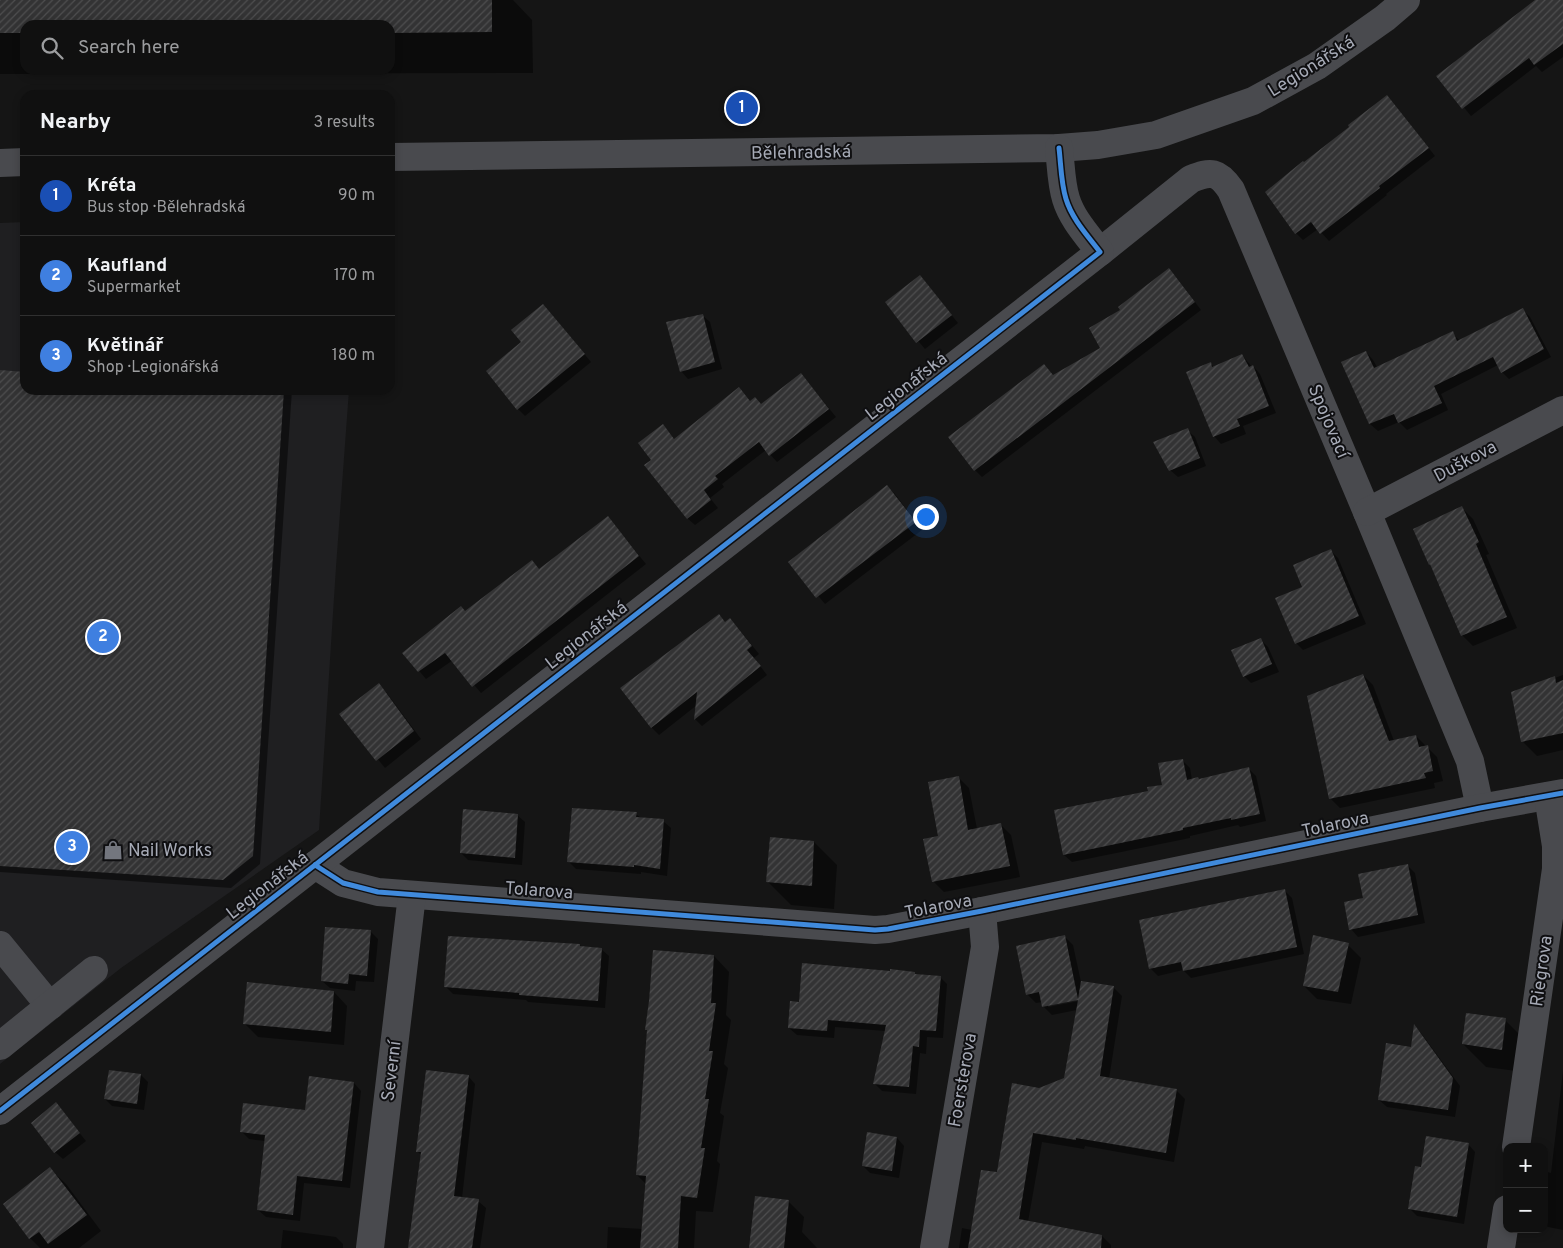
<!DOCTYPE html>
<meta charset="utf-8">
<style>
body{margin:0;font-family:Overpass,sans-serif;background:#191919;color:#f1f3f6}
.controls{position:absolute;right:15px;bottom:15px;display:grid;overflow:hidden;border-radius:10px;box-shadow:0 2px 8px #0003}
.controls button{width:45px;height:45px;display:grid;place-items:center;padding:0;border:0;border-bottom:1px solid #303030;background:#101010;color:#f1f3f6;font:25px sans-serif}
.you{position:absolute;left:925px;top:516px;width:18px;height:18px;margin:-12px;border:4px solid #fff;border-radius:50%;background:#1a73e8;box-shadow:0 0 0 8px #1a73e833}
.badge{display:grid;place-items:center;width:32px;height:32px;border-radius:50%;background:#73767e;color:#fff;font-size:16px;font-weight:700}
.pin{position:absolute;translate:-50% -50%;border:2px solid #fff;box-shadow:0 1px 5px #0006}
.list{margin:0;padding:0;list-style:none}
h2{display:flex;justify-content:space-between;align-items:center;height:65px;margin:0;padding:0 20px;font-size:21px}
h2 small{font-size:16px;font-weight:400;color:#9c9d9f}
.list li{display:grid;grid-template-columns:32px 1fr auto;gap:15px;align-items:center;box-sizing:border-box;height:80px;padding:0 20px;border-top:1px solid #303030}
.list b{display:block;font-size:19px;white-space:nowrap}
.list p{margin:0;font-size:16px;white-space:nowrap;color:#9c9d9f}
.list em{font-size:16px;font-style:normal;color:#9c9d9f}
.icon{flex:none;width:28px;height:28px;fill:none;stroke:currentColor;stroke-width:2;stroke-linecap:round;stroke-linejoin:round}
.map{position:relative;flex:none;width:1563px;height:1248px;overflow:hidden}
.search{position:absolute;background:#101010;box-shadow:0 2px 8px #0003;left:20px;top:20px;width:375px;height:55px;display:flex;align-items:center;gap:12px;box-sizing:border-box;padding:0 18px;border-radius:15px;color:#9c9d9f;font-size:19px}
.panel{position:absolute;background:#101010;box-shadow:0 2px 8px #0003;left:20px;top:90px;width:375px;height:305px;border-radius:15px}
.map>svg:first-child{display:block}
.built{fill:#1f1f21}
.shadow{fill:#0007;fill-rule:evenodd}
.building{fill:url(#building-hatch)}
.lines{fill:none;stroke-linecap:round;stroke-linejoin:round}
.minor{stroke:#494a4e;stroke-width:28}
.cycleway-casing{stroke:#0f0f11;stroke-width:8}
.cycleway{stroke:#408adc;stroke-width:5}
.labels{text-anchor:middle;stroke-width:4;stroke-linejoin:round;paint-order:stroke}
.street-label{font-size:18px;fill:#a6aab6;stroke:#0f0f11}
.poi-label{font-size:18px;fill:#a6aab6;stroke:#0f0f11;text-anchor:start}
</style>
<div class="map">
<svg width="1563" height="1248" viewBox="0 0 1563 1248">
<defs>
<pattern id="building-hatch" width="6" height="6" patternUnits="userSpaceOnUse" patternTransform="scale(1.25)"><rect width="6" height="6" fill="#333334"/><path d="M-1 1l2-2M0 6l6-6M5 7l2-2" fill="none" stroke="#4e4e4f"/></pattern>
</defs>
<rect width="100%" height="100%" fill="#151515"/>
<polygon class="built" points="25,222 25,390 349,390 336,567 319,830 121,968 0,1064 0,223"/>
<g class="shadow">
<path d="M0 0H513L532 20 533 73 0 74ZM25 25H390V70H25Z"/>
<polygon points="1537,0 1563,0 1563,57 1542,72 1536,66 1471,116 1438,76"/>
<polygon points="1387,96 1394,104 1435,156 1386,194 1387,195 1329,241 1318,229 1303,240 1296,233 1304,164 1351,127"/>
<polygon points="1168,269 1176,277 1201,310 982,477 975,470 1044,366 1054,376 1102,349 1122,311"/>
<polygon points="920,276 958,323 925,349 886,303"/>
<polygon points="543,305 591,362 525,416 518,409 523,342"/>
<polygon points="1522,309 1530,317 1551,357 1509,379 1502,372 1498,365 1441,394 1448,410 1407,430 1399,422 1378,431 1370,424 1342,363 1366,352 1373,360 1377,367 1452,333 1460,341"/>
<polygon points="702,315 710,322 722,369 688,379 681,371"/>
<polygon points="1242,355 1252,367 1253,366 1260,374 1276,413 1243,426 1246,434 1221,444 1214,436 1210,363 1214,367"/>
<polygon points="0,371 25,373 25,390 292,390 260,864 231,888 0,872"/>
<polygon points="801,374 836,417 777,462 766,450 722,484 724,487 710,498 718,508 695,525 687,518 653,460 663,426 675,440 739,389 751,402 762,405"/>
<polygon points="1187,430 1195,437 1206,466 1178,477 1170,470"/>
<polygon points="887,487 895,494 922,530 825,604 790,562"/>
<polygon points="1462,508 1473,519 1489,554 1486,555 1517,628 1473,646 1462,635"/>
<polygon points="608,518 646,564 481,693 453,660 426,679 404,653 466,612 540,570"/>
<polygon points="1331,551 1338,558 1366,624 1303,650 1296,643 1304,588"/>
<polygon points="719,615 726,623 730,619 737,627 759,654 754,658 767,675 702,726 695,719 697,705 659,735 651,727"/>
<polygon points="1261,640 1268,647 1279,672 1251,683 1244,676"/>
<polygon points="1363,675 1373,685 1394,741 1416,736 1437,757 1443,781 1434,783 1435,788 1340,808 1330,798"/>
<polygon points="1563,675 1563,750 1537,756 1522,741 1512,693"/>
<polygon points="386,692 421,739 385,768 341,714"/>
<polygon points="1182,760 1190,768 1192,780 1199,780 1249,769 1256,776 1266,821 1240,827 1238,825 1190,836 1190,838 1072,862 1064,855 1056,811 1150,792 1163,786"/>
<polygon points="958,777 969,788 977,829 1000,824 1011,835 1020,877 944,892 933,881 939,837"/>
<polygon points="636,814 642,819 663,821 671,828 667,876 641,872 641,874 576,869 568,861"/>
<polygon points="517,815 525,822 522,865 468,860 461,853"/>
<polygon points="814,842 837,865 834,909 791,905 768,882"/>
<polygon points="1408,866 1415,873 1425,923 1358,937 1351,929 1364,899"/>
<polygon points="1284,890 1292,898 1304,954 1191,978 1183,970 1158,976 1150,968"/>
<polygon points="370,931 378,939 374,982 356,981 355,991 330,988 322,981"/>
<path d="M1064 936 1073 945 1081 982 1113 987 1122 996 1109 1079 1176 1090 1185 1099 1174 1162 1085 1146 1084 1149 1042 1142 1028 1222 1102 1236 1111 1245V1248H959L962 1228 972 1230 998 1174 1065 1079 1077 1010 1052 1015 1043 1006 1042 1002 1036 1003 1027 994ZM1084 997V1000L1048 1007V1004Z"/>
<polygon points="580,945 581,947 601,949 609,956 605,1008 528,1002 526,1000 453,994 445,986"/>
<polygon points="1348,945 1361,958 1351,1004 1317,999 1304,986"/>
<polygon points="714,956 729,972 726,1015 731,1020 724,1064 728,1068 720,1113 724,1116 717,1161 720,1164 713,1212 696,1211 694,1248 607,1248 608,1227 643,1229 646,1184 637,1175 648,1032 646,1029"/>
<polygon points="914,973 917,975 940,977 947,984 943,1038 927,1037 926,1054 920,1053 916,1094 882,1091 874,1083 885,1031 835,1027 834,1038 797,1035 789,1028 800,1003"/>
<polygon points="334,992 347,1006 344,1045 258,1037 244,1023"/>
<polygon points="1505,1020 1528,1043 1524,1072 1486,1067 1463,1044"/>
<polygon points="1415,1027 1421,1033 1460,1086 1455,1117 1387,1107 1379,1100 1412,1048"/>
<polygon points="1563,1071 1563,1230 1548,1227 1544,1224 1544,1193 1547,1172 1551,1173"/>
<polygon points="141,1075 148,1082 144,1110 112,1106 105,1099"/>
<polygon points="468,1076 475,1084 462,1198 478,1201 486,1208 480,1248 409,1248 421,1155 417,1151"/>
<polygon points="354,1083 361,1091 350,1188 304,1183 300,1221 266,1217 258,1210 265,1141 249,1139 241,1131 306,1111"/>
<polygon points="56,1104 86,1141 63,1159 55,1152"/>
<polygon points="897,1138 904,1146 899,1178 870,1173 863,1166"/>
<polygon points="1468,1144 1475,1152 1464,1224 1417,1216 1410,1209 1422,1169"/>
<polygon points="50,1169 66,1184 101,1231 79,1248 40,1248 30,1238 5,1204"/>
<polygon points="788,1201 804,1217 802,1232 817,1248 750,1248"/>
<polygon points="283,1230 336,1237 343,1244 343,1248 281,1248"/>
</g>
<g class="building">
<polygon points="0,0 492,0 492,32 390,33 390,25 25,25 25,33 0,33"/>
<polygon points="1535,0 1563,0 1563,44 1534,65 1529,58 1462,109 1436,76"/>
<polygon points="1387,95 1429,148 1379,186 1380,188 1320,234 1311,222 1295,234 1265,192 1303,161 1304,162 1349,127 1348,125"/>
<polygon points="1169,268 1195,302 974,471 948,437 1044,364 1053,375 1100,348 1089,328 1120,310 1118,307"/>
<polygon points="920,275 952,315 916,343 885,302"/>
<polygon points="543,304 585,354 517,410 486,371 521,342 511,330"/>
<polygon points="1523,308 1544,349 1501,373 1493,357 1434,386 1442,403 1398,423 1394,414 1369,424 1341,362 1366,351 1374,368 1453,331 1457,341"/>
<polygon points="703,314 715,362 680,372 666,322"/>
<polygon points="1242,354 1249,367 1253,365 1269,406 1237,419 1240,426 1213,437 1186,372 1211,362 1212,367"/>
<polygon points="0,370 25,372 25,390 284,390 253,856 223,880 0,866"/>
<polygon points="801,373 829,409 769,456 759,442 715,476 718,479 704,490 711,500 687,519 644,465 651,460 638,443 663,424 674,439 739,387 750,401 755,397 761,404"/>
<polygon points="1188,428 1200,458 1169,471 1153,442"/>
<polygon points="887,485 916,522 816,598 788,562"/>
<polygon points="1462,506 1479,542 1476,544 1507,617 1461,636 1430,564 1429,565 1413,529"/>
<polygon points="608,516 639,556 472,687 445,653 418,672 402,653 461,606 465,611 532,560 539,569"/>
<polygon points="1331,549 1359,616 1295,644 1275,598 1302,587 1293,565"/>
<polygon points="719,614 725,622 730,618 752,646 747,650 761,666 694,720 697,692 651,728 620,688"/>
<polygon points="1261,638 1272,664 1243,677 1231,650"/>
<polygon points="1363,674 1389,741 1416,735 1419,747 1428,745 1433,771 1424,773 1426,778 1329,799 1307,696"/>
<polygon points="1555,676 1556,683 1563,680 1563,733 1521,742 1511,692"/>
<polygon points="379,683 414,731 376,761 339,714"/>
<polygon points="1183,759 1187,780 1198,777 1199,779 1249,767 1260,814 1231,820 1231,818 1183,828 1183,830 1063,855 1054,810 1148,791 1147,787 1162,785 1158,763"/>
<polygon points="959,776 968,830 1001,823 1010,866 932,882 923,839 938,836 928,782"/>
<polygon points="572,808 637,812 636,817 664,819 660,869 634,865 634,867 567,862"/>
<polygon points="463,809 518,814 515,858 460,853"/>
<polygon points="770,837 814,841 812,886 766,882"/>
<polygon points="1408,864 1418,915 1349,930 1344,902 1363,898 1358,874"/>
<polygon points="1285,889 1297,947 1183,971 1181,962 1149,969 1139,920"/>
<polygon points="325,927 371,930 367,976 349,974 348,984 321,981"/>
<polygon points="1065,935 1078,999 1081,981 1114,986 1100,1076 1177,1089 1166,1153 1076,1138 1076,1140 1033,1133 1019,1219 1102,1235 1101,1248 968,1248 981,1170 997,1172 1012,1083 1039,1088 1064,1078 1078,1000 1042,1007 1039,992 1026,995 1016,946"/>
<polygon points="1313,935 1349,943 1338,992 1303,986"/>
<polygon points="448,936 580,944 580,946 602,948 598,1001 519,995 519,993 444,987"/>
<polygon points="653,950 714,955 711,1003 716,1003 709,1051 713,1051 705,1099 709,1099 701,1148 705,1148 697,1198 681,1196 678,1248 640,1248 646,1176 636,1175 647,1030 645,1030 649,1001"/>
<polygon points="802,963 890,971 890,969 915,972 915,974 941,976 936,1031 920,1030 919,1047 913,1046 909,1087 873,1084 886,1025 828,1020 827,1031 788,1028 790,1001 799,1002"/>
<polygon points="247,982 334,991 331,1032 243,1024"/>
<polygon points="1466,1013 1506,1018 1502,1050 1462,1044"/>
<polygon points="1414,1024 1453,1078 1448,1110 1378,1100 1386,1043 1411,1047"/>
<polygon points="109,1070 141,1074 137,1104 104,1099"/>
<polygon points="426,1070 469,1075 454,1196 479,1199 472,1248 408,1248 421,1152 416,1152"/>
<polygon points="309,1076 354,1082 342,1181 297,1176 293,1215 257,1210 265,1135 240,1132 243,1103 305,1110"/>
<polygon points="56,1102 80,1133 54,1153 31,1123"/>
<polygon points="867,1132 897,1137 892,1171 862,1166"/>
<polygon points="1426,1136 1469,1143 1457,1217 1408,1209 1415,1166 1421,1167"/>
<polygon points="50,1167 87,1215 48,1244 39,1232 29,1239 3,1204"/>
<polygon points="755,1196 789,1200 784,1248 749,1248"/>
</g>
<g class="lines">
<g class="minor">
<polyline points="390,157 1059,148 1098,145 1156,135 1253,101 1317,66 1385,18 1406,0"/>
<polyline points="0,163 25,162"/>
<path d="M1100 252 1191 179C1211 171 1218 171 1231 190L1367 512 1470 761 1480 808"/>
<polyline points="1367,512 1563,410"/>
<polyline points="315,865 343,883 378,892 875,930 888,929 982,911 1480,808 1563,793"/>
<polyline points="0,945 50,1006"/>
<polyline points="0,1046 94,970"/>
<path d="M0 1111 1100 252C1088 236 1072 219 1066 199 1061 183 1061 165 1059 148"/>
<polyline points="1516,1147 1556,869 1556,846 1548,796"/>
<polyline points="370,1248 412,895"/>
<polyline points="934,1248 985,947 982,911"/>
<polyline points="1501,1248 1507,1209"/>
</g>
<defs>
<g id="cycleway">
<polyline points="315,865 343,883 378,892 875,930 888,929 982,911 1480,808 1563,793"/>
<path d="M0 1111 1100 252C1088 236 1072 219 1066 199 1061 183 1061 165 1059 148"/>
</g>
</defs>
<use href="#cycleway" class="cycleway-casing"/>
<use href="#cycleway" class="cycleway"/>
</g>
<defs>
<symbol id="shop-bare" viewBox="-9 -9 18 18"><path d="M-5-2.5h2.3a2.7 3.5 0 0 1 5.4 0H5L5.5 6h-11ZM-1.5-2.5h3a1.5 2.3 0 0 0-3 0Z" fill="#73767e" stroke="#0f0f11" stroke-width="2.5" paint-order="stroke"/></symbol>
</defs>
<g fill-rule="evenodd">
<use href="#shop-bare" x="99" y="836" width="28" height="28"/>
</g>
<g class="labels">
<g class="street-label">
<text transform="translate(1311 66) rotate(-32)" y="6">Legionářská</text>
<text transform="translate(801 152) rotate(-1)" y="6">Bělehradská</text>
<text transform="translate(906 386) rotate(-38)" y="6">Legionářská</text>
<text transform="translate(1329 421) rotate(67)" y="6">Spojovací</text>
<text transform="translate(1465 461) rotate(-28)" y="6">Duškova</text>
<text transform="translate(586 635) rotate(-38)" y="6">Legionářská</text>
<text transform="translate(1335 824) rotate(-12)" y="6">Tolarova</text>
<text transform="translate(267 885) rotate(-38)" y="6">Legionářská</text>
<text transform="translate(539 890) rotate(4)" y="6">Tolarova</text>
<text transform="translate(938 906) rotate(-11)" y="6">Tolarova</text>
<text transform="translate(1541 971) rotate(-82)" y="6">Riegrova</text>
<text transform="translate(391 1071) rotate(-83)" y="6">Severní</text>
<text transform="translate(962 1080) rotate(-80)" y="6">Foersterova</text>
</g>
<g class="poi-label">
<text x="128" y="856">Nail Works</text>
</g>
</g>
</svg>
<div class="controls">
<button>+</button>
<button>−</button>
</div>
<div class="you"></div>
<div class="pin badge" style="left:742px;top:108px;background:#1a4fb4">1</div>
<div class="pin badge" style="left:103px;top:637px;background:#3f7fe0">2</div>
<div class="pin badge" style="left:72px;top:847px;background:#3f7fe0">3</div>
<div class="search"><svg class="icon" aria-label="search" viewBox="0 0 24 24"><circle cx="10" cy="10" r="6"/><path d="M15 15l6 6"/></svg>Search here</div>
<section class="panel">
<h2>Nearby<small>3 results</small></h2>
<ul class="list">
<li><span class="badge" style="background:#1a4fb4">1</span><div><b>Kréta</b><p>Bus stop · Bělehradská</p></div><em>90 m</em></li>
<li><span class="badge" style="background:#3f7fe0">2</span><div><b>Kaufland</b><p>Supermarket</p></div><em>170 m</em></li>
<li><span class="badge" style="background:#3f7fe0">3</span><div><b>Květinář</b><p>Shop · Legionářská</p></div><em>180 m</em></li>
</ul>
</section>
</div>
